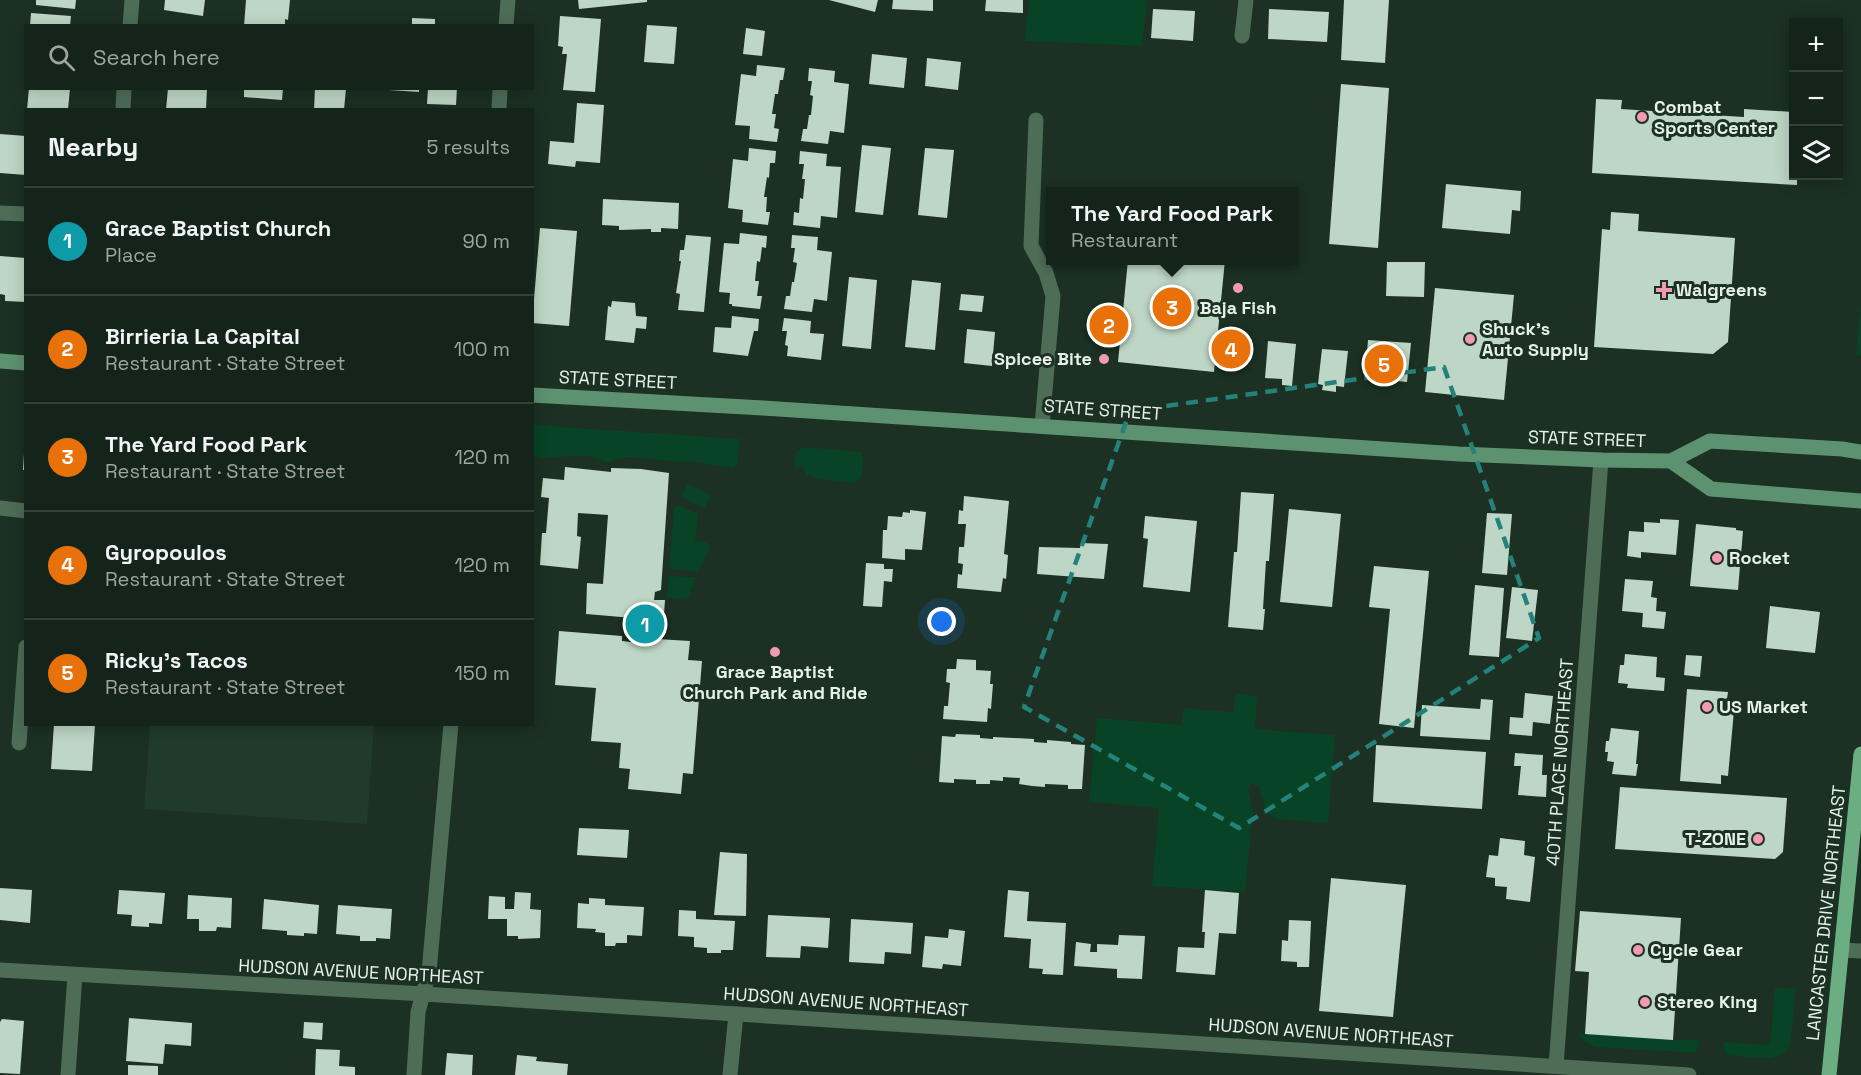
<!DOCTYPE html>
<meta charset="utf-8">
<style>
body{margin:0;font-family:"Space Grotesk",sans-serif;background:#223027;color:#f1f3f6}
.controls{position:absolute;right:18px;top:18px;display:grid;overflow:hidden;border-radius:0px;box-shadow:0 3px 15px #0003}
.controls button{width:54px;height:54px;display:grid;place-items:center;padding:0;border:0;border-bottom:2px solid #344139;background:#15241a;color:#f1f3f6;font:30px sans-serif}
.you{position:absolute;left:942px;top:622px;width:21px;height:21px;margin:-15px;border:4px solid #fff;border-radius:50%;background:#1a73e8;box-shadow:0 0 0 9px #1a73e833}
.badge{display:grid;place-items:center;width:39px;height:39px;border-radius:50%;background:#f29aae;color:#fff;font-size:20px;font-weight:700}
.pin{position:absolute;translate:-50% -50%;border:3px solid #fff;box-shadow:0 2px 6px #0006}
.popup{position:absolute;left:1046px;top:187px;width:252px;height:78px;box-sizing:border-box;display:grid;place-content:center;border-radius:0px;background:#15241a;filter:drop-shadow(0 2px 4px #0005);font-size:20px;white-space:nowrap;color:#9da4a2}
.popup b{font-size:22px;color:#f1f3f6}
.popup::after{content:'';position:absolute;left:50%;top:100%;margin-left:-12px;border:12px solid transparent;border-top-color:#15241a}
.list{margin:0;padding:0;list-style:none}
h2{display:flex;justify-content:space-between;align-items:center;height:78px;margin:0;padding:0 24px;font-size:26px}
h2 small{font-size:20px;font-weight:400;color:#9da4a2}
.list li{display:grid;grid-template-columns:39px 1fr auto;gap:18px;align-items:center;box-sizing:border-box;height:108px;padding:0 24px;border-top:2px solid #344139}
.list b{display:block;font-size:22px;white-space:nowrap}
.list p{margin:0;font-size:20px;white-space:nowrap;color:#9da4a2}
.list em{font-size:20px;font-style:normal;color:#9da4a2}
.icon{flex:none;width:33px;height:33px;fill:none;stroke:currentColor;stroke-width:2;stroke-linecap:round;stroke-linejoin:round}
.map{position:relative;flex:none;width:1861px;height:1075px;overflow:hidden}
.search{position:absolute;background:#15241a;box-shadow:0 3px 15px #0003;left:24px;top:24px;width:510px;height:66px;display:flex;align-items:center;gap:15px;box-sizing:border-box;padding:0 21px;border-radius:0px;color:#9da4a2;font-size:22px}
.panel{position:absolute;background:#15241a;box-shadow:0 3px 15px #0003;left:24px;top:108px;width:510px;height:618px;border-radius:0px}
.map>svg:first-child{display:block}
.built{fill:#203b2a}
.green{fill:#084325}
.building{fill:#bed6c5}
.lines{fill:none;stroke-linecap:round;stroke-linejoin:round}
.street{stroke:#4d6d57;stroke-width:15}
.secondary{stroke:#5d9270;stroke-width:15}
.primary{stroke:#6aae82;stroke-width:15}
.marked{fill:none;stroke:#24827a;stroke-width:4.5;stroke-dasharray:12 8;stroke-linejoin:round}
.poi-dot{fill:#f29aae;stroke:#1c3023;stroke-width:2}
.labels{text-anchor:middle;stroke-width:6;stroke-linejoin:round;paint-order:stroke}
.poi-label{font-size:18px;font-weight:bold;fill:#e6f2e9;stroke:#1c3023;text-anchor:start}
.street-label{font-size:18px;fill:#e6f2e9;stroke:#1c3023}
</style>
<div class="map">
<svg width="1861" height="1075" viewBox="0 0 1861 1075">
<rect width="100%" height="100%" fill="#1c3023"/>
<polygon class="built" points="150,725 374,725 367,824 144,809"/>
<g class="green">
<polygon points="1029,0 1147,0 1142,46 1025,41"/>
<polygon points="1861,303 1861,356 1856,355"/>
<polygon points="534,425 740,439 737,464 733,468 689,461 680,462 628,457 607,462 587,456 553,457 544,459 536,456 533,458"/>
<polygon points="805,447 861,452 864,457 861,477 854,483 819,479 806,475 803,467 796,468 794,464 796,451"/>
<polygon points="687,484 711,495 705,508 681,497"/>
<polygon points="679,505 698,514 695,541 706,542 710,547 698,572 669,569 674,508"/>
<polygon points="669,576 695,577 688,600 667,598"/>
<polygon points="1236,694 1257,696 1255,729 1335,735 1328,823 1275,819 1265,808 1259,787 1251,783 1248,789 1253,811 1245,892 1152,886 1159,808 1089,802 1097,718 1181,725 1184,708 1233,712"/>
<path d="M1775 987 1796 989 1790 1045C1780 1066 1745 1056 1725 1055L1724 1042 1770 1045Z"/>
<polygon points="1577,1033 1672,1040 1699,1040 1696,1053 1596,1047 1585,1042"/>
</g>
<g class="building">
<polygon points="36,0 76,0 75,9 36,5"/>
<polygon points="165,0 205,0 203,16 164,10"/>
<polygon points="246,0 290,0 288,20 285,19 285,26 244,26"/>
<polygon points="578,0 647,0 647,2 579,9"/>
<polygon points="829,0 878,0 875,12"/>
<polygon points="893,0 933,0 933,11 892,9"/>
<polygon points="986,0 1023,0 1023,13 985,11"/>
<polygon points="1344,0 1389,0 1385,63 1341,60"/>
<polygon points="1153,9 1195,11 1193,41 1151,38"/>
<polygon points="1269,9 1329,12 1327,42 1268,39"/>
<polygon points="31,13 71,16 70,26 30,26"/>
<polygon points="560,16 601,19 595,92 563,90 567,54 562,54 563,47 558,46"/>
<polygon points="412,18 435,19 435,26 412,26"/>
<polygon points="647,25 677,27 674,64 644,62"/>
<polygon points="746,28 765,31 762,56 743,54"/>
<polygon points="872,54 907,58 904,88 869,84"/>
<polygon points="927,58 961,62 958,90 925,86"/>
<polygon points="757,65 785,68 783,80 780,80 778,94 775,94 772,114 776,114 774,128 779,129 777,142 749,139 750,126 735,125 741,74 756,76"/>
<polygon points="809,68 835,71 834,82 849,84 844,133 830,131 828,144 801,141 803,129 807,129 809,115 811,115 813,96 810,95 812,81 808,81"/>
<polygon points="1341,84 1389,88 1378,248 1329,244"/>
<polygon points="29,88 70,88 68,110 27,110"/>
<polygon points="168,88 207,88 206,110 166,110"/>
<polygon points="244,88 283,88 282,100 244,97"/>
<polygon points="315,88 346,88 344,110 314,110"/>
<polygon points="389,88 419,88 419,92 389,90"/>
<polygon points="428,88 457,88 456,105 427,104"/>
<polygon points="1596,99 1622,100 1621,109 1667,112 1668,104 1696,106 1696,114 1744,117 1744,109 1794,112 1794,176 1797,176 1797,185 1592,173"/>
<polygon points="577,103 604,105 600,163 576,161 575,167 548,164 550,141 574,143"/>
<polygon points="0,134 26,136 26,175 0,173"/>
<polygon points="862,145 891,148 883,215 855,212"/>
<polygon points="749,148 776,151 775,163 770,163 769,178 767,177 764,197 767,197 766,212 770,212 768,225 742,222 743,210 728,208 733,159 748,161"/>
<polygon points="925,148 954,150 947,218 918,215"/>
<polygon points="800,151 827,154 826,166 841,167 837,218 821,216 820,228 793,225 794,212 799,213 800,198 803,199 805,179 802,179 804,164 799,164"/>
<polygon points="1446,184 1521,191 1520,211 1512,210 1510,234 1442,228"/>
<polygon points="603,199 679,203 678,229 661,228 661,232 651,232 651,229 619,230 619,226 602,225"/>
<polygon points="1611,212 1639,214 1638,231 1735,238 1728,342 1713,354 1594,347 1602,229 1610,230"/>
<polygon points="540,228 577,231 569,326 532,323"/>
<polygon points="740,233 767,236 766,248 762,247 760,262 757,261 755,281 759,281 757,296 762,296 760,309 732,306 732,304 729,304 730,293 719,292 724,243 739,244"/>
<polygon points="686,235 711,237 704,312 678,310 680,294 676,293 681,261 679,261 680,250 684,250"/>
<polygon points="792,235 818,237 817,250 832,252 827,301 814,299 812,312 784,309 786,296 790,296 792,282 794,282 797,263 793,262 795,248 791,248"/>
<polygon points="0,256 26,258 26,302 5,301 5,295 0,294"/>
<polygon points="1128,260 1225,260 1214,372 1118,362"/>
<polygon points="1387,262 1425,262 1424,297 1386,296"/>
<polygon points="849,277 877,280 871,349 842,346"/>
<polygon points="912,280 941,283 935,350 905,347"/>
<polygon points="1435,288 1514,295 1504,400 1425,392"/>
<polygon points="961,294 984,296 982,312 959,310"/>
<polygon points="612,301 635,303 636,316 647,317 646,329 636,328 634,343 605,340 608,306 611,307"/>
<polygon points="732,316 759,319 758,331 754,331 748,356 713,352 715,327 731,328"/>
<polygon points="784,318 811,321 810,333 824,334 821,360 787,356 788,346 785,345 787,331 782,331"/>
<polygon points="967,329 995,332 992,366 964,363"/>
<polygon points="1368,340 1411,343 1407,382 1365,378"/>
<polygon points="1268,341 1296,344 1292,386 1282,385 1282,379 1265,378"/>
<polygon points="1322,349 1348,351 1344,387 1336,386 1336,392 1322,390 1323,385 1318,384"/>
<polygon points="24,454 26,454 26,470 23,470"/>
<polygon points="565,467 611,472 611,468 641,469 669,473 661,590 655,592 654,600 665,600 664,614 659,614 657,639 690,641 688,660 702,661 693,774 683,773 681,794 628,789 630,769 619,768 621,743 591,741 596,688 555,685 559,631 622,636 622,641 631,642 633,618 586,614 587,583 603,584 608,515 578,513 577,536 581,537 578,569 540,565 542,533 546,533 549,498 541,497 543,478 564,480"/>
<polygon points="1241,492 1274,494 1269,561 1266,561 1263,609 1265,609 1263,630 1228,627 1234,552 1237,552"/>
<polygon points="964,496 1009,501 1004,554 1008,555 1006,579 1003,578 1001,592 957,588 958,574 962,575 963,564 958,563 959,547 964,547 966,524 958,524 959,510 963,511"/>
<polygon points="1289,509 1341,514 1332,607 1280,602"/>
<polygon points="910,510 926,512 922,550 905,549 905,560 882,558 883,530 887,530 888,516 902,517 903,512 910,513"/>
<polygon points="1487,513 1512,514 1507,575 1482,573"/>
<polygon points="1145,516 1197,521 1190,592 1143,587 1148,539 1143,538"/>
<polygon points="1660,519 1679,520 1676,555 1641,552 1641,558 1627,556 1629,531 1644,532 1644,522 1660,523"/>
<polygon points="1696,524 1736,528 1736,530 1743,531 1738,590 1690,586"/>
<polygon points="1081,543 1108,544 1104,579 1037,574 1039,547 1080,548"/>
<polygon points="866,563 884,564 884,569 893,569 892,582 884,581 882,607 863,606"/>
<polygon points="1374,566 1429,571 1414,728 1379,724 1390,609 1369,607"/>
<polygon points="1625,579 1653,581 1651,597 1657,598 1656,611 1666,612 1664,629 1642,627 1643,613 1622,611"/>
<polygon points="1475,585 1504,588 1499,657 1469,655"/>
<polygon points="1512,587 1538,590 1532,641 1506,638"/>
<polygon points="1770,606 1820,612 1815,653 1766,648"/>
<polygon points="1625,654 1657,657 1656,677 1665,678 1664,691 1627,688 1628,684 1618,683 1620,665 1624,665"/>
<polygon points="1686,655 1702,656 1700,677 1684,675"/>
<polygon points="957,659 976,660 976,670 991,671 990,684 993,684 991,709 988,708 987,722 943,719 944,706 948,706 950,683 946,682 947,669 956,669"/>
<polygon points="1687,689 1728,692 1727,699 1735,700 1728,776 1721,775 1721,784 1680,781"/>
<polygon points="1525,693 1553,696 1550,724 1533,722 1532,736 1509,734 1510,717 1523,718"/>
<polygon points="1481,699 1493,700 1490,740 1420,736 1422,705 1480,709"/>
<polygon points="54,724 95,724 92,771 51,769"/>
<polygon points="1611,728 1639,731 1636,764 1638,764 1636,776 1612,774 1614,762 1607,761 1608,752 1605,752 1606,741 1609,741"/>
<polygon points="956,734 980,735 980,738 993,739 993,737 1034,739 1034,742 1047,743 1047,740 1071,742 1071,744 1085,745 1082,789 1068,789 1068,785 1045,784 1045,787 1032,786 1019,784 1020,778 1003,777 1003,781 990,780 990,784 976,784 976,780 954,779 954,783 939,782 942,736 955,737"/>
<polygon points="1376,745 1486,752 1482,809 1373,802"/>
<polygon points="1515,753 1543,755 1542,775 1547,775 1546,797 1518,795 1521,766 1514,766"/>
<polygon points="1620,787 1787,798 1783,852 1775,859 1615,849"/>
<polygon points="579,828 629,830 627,858 577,855"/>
<polygon points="1500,838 1525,841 1524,855 1535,857 1530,902 1506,899 1507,887 1495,886 1495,878 1486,877 1489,855 1498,856"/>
<polygon points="720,852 747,854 746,916 714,915"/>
<polygon points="1331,878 1406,885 1393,1017 1319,1011"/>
<polygon points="0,888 32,890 30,923 0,920"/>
<polygon points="119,890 165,893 162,924 149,923 149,927 131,926 132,915 117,914"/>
<polygon points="1008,890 1029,892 1027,921 1066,923 1063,975 1042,974 1043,969 1029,968 1031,939 1004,937"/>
<polygon points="1205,890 1239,893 1236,934 1219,933 1215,975 1176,972 1178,947 1204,948 1205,932 1202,932"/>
<polygon points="515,892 531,893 530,909 541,910 540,938 518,939 518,936 507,936 507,919 488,919 489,896 505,897 505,909 514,909"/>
<polygon points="188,895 232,898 231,928 217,927 216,931 199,931 199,919 187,919"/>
<polygon points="589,898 605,899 605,905 644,907 642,936 627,935 627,943 616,943 615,946 605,946 605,933 595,932 596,929 577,928 578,903 589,904"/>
<polygon points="264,899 319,905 317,934 304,933 304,936 287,935 287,931 262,929"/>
<polygon points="338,905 392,909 390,939 376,938 376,941 360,941 360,936 336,934"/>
<polygon points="679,910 696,911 696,919 735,921 733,950 721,950 721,953 707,953 707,948 694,947 694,937 678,936"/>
<polygon points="1580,911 1681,918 1673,1040 1585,1034 1589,972 1575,971"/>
<polygon points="768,915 830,918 828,948 801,946 800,958 766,957"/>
<polygon points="851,919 913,923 911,954 885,952 884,964 849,962"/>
<polygon points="1289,920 1311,921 1309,967 1297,967 1297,962 1281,961 1282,940 1288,941"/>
<polygon points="949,929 965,931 961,966 943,964 942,969 922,967 925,936 948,938"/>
<polygon points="1119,935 1145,936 1142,979 1117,978 1117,969 1074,966 1076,942 1091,944 1090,952 1097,952 1097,944 1118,945"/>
<polygon points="129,1018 192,1023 191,1046 165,1044 163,1064 126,1061"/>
<polygon points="2,1019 24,1021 20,1074 0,1073 0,1022"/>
<polygon points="304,1022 323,1023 322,1040 303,1038"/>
<polygon points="316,1049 340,1050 339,1066 355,1067 355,1075 315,1075"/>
<polygon points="447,1053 473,1055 472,1075 445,1075"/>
<polygon points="517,1055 537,1057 536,1061 568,1064 567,1075 515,1075"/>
<polygon points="128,1065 158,1066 158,1075 128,1075"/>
</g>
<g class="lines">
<g class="street">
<polyline points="130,26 132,0"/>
<polyline points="506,26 508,0"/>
<polyline points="1242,36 1246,0"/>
<polyline points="123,110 124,88"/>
<polyline points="499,110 500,88"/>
<polyline points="1036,120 1031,246 1046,273 1053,296 1042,426"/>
<polyline points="0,213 26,214"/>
<polyline points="0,508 26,511"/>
<polyline points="19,743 26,647"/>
<polyline points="1842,950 1861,951"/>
<polyline points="0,970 424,994 1689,1075"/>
<polyline points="1556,1066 1601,460"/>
<polyline points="68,1075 75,975"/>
<polyline points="414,1075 418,1012 429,972 451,724"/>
<polyline points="730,1075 736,1014"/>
</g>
<g class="secondary">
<polyline points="0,361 26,363"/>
<polyline points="532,395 763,408 1459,454 1601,460 1671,461 1710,441 1842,449 1861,452"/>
<polyline points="1671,461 1711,489 1861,501"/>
</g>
<polyline class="primary" points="1829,1075 1861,754"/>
</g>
<path class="marked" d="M1444 367 1539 638 1239 828 1024 707 1130 411Z"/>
<g class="poi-dot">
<circle cx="1642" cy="117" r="6"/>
<circle cx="1238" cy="288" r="6"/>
<path d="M1661 281h6v6h6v6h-6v6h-6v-6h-6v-6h6z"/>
<circle cx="1470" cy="339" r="6"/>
<circle cx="1104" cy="359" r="6"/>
<circle cx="1717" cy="558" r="6"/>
<circle cx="775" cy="652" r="6"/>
<circle cx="1707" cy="707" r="6"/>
<circle cx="1758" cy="839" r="6"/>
<circle cx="1638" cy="950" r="6"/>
<circle cx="1645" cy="1002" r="6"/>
</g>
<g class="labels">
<g class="poi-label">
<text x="1654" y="113">Combat<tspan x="1654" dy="21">Sports Center</tspan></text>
<text x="1676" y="296">Walgreens</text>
<text x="1238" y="314" text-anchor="middle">Baja Fish</text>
<text x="1482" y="335">Shuck's<tspan x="1482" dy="21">Auto Supply</tspan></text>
<text x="1092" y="365" text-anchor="end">Spicee Bite</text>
<text x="1729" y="564">Rocket</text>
<text x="775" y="678" text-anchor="middle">Grace Baptist<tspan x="775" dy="21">Church Park and Ride</tspan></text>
<text x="1719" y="713">US Market</text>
<text x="1746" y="845" text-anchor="end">T-ZONE</text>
<text x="1650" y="956">Cycle Gear</text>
<text x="1657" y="1008">Stereo King</text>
</g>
<g class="street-label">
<text transform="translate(618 380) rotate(3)" y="6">STATE STREET</text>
<text transform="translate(1103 410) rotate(4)" y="6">STATE STREET</text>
<text transform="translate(1587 439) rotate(2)" y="6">STATE STREET</text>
<text transform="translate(1560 762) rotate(-86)" y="6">40TH PLACE NORTHEAST</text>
<text transform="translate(1826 913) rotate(-84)" y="6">LANCASTER DRIVE NORTHEAST</text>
<text transform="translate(361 972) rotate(3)" y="6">HUDSON AVENUE NORTHEAST</text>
<text transform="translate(846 1002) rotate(4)" y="6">HUDSON AVENUE NORTHEAST</text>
<text transform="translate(1331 1033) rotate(4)" y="6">HUDSON AVENUE NORTHEAST</text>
</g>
</g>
</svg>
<div class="controls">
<button>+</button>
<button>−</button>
<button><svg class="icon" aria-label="layers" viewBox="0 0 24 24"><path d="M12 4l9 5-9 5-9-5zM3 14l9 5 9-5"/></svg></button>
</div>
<div class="you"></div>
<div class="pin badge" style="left:645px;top:624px;background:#0f9aa8">1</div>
<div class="pin badge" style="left:1109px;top:325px;background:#e8710a">2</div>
<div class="pin badge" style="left:1172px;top:307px;background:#e8710a">3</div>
<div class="popup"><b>The Yard Food Park</b>Restaurant</div>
<div class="pin badge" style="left:1231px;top:349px;background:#e8710a">4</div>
<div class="pin badge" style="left:1384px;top:364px;background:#e8710a">5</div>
<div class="search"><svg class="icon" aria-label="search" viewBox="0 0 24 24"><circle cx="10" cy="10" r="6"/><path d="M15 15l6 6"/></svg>Search here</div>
<section class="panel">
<h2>Nearby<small>5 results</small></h2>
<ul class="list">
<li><span class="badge" style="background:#0f9aa8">1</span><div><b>Grace Baptist Church</b><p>Place</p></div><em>90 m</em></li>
<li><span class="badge" style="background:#e8710a">2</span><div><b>Birrieria La Capital</b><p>Restaurant · State Street</p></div><em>100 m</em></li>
<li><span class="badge" style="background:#e8710a">3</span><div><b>The Yard Food Park</b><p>Restaurant · State Street</p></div><em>120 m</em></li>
<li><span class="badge" style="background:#e8710a">4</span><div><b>Gyropoulos</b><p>Restaurant · State Street</p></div><em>120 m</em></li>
<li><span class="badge" style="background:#e8710a">5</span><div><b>Ricky's Tacos</b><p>Restaurant · State Street</p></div><em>150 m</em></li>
</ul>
</section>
</div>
